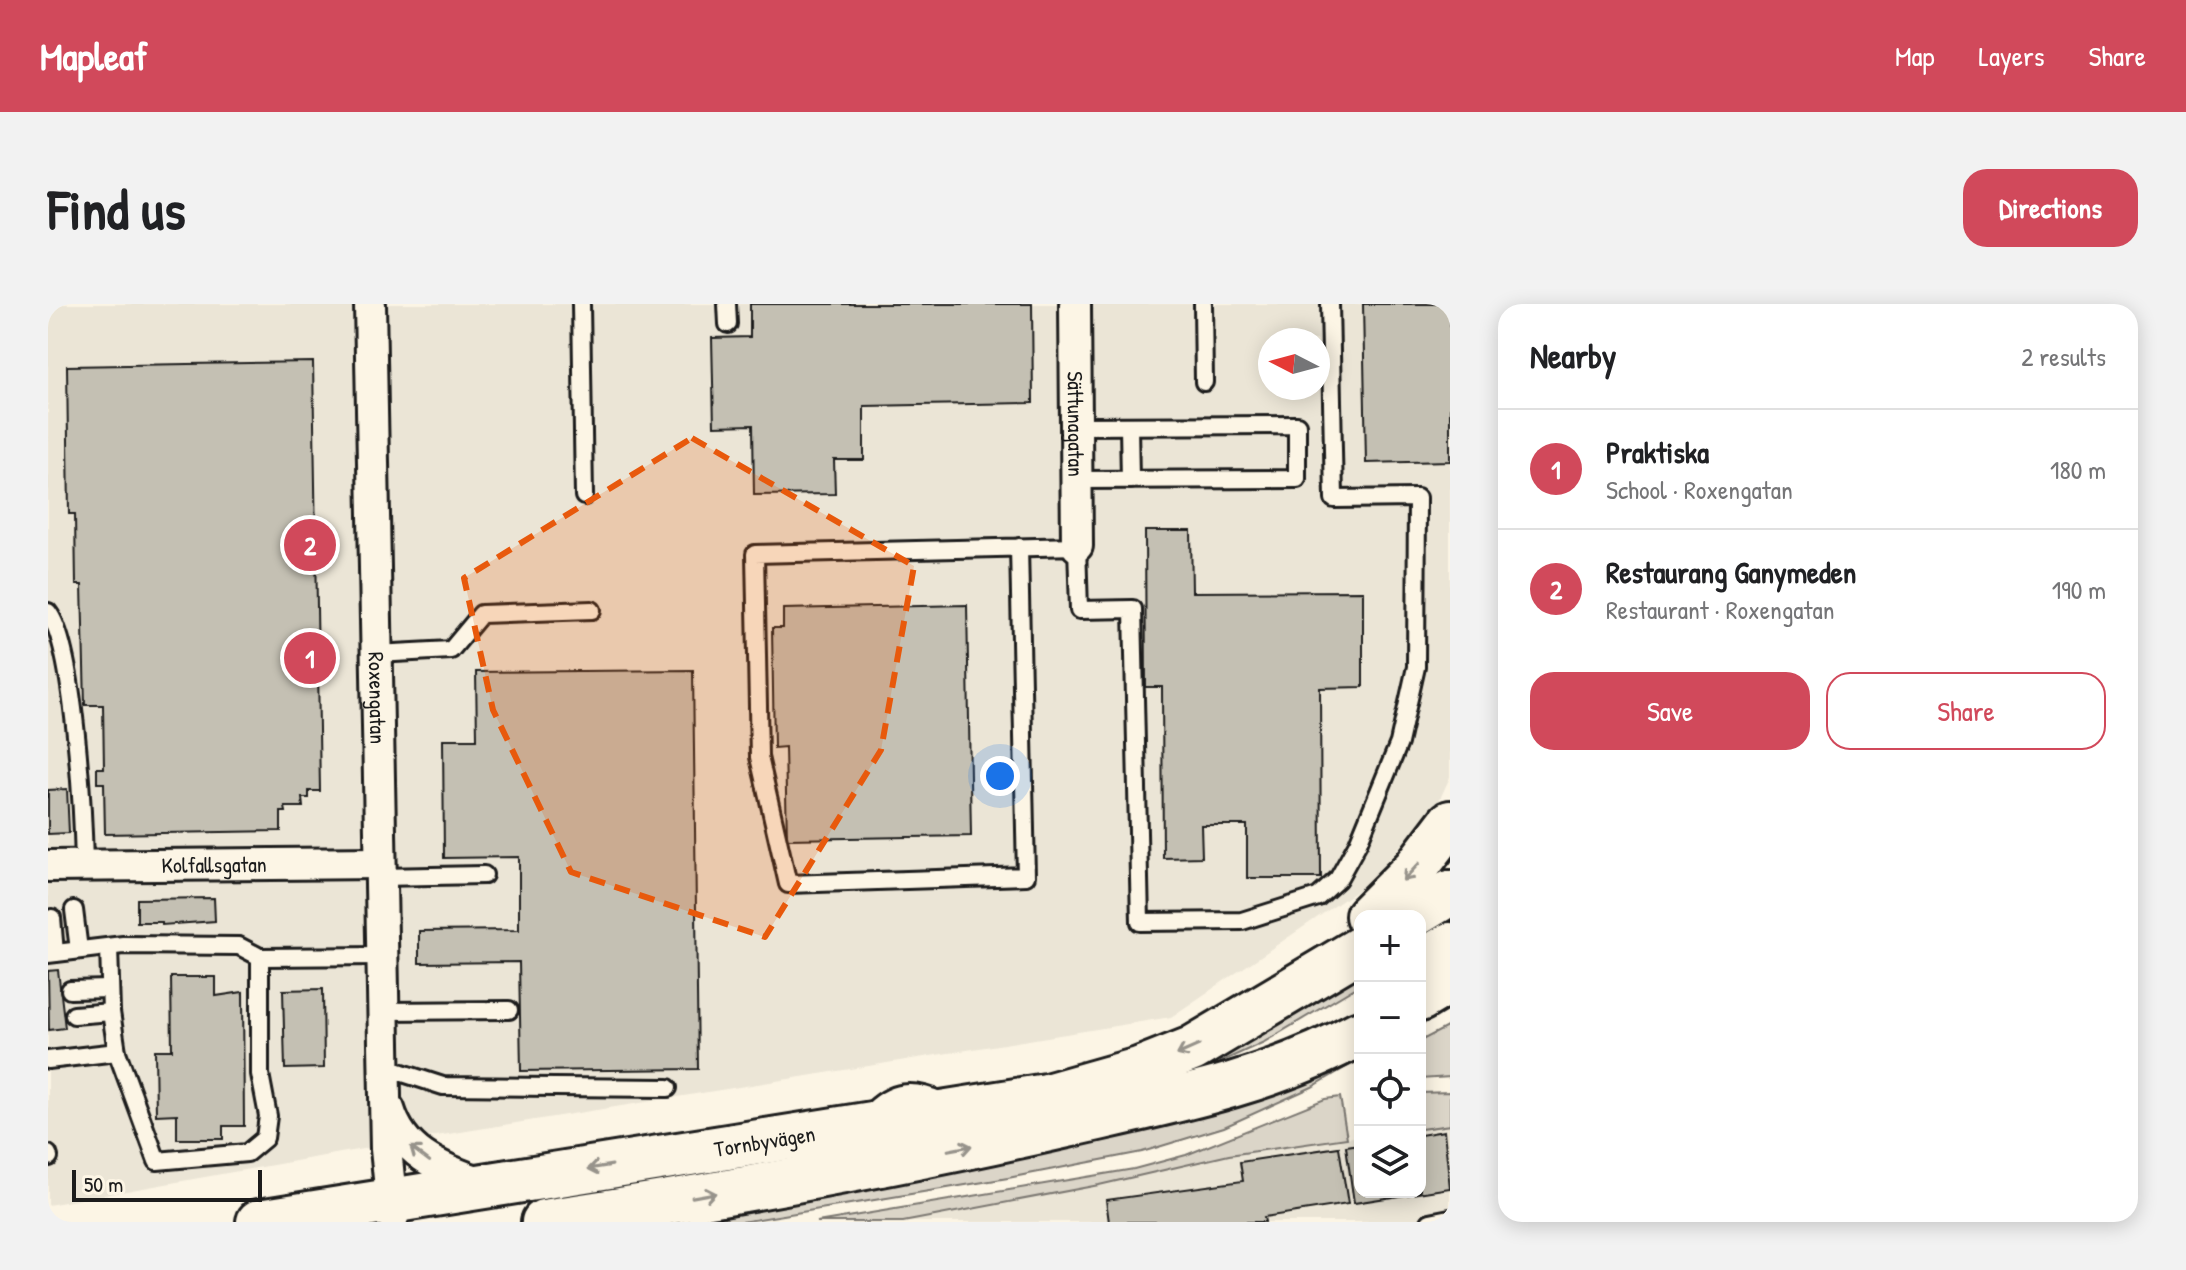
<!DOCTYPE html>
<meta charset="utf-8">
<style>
body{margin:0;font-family:"Patrick Hand",sans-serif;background:#f2f2f2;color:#202124}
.controls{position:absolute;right:24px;bottom:24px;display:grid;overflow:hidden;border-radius:16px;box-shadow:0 4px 20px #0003}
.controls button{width:72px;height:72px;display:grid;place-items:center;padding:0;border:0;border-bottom:2px solid #e0e0e0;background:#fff;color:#202124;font:40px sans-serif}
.compass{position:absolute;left:1210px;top:24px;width:72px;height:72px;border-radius:50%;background:#fff;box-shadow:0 4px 20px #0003;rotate:276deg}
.scale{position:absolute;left:24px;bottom:20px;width:190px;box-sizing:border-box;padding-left:8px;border:4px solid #1c1c1c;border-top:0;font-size:22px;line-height:28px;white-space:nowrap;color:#1c1c1c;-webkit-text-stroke:6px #fcf5e5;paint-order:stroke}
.you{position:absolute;left:952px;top:472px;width:28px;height:28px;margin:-20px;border:6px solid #fff;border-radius:50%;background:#1a73e8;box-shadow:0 0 0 12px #1a73e833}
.badge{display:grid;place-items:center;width:52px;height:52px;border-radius:50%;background:#d1495b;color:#fff;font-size:26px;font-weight:700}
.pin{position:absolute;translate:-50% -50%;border:4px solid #fff;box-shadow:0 2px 8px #0006}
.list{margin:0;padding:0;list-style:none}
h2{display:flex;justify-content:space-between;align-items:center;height:104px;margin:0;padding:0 32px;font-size:34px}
h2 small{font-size:26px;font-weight:400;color:#757577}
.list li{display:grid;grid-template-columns:52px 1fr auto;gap:24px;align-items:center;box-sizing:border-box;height:120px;padding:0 32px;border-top:2px solid #e0e0e0}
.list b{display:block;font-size:30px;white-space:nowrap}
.list p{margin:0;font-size:26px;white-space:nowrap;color:#757577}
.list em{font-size:26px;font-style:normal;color:#757577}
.actions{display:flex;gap:16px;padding:24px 32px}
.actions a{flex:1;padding:18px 0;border:2px solid #d1495b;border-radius:24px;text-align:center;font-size:28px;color:#d1495b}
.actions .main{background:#d1495b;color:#fff}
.icon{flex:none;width:44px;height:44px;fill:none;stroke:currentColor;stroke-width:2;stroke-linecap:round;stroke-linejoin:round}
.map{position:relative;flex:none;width:1402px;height:918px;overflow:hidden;border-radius:24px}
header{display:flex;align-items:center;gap:48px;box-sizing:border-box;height:112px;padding:0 40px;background:#d1495b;color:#fff}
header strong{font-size:38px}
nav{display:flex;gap:44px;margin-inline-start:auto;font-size:28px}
.intro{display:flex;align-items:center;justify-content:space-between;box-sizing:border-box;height:192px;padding:0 48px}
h1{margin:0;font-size:56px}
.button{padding:20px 36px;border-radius:24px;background:#d1495b;color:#fff;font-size:28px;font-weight:700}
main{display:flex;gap:48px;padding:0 48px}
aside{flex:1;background:#fff;border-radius:24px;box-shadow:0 4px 20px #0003}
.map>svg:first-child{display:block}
.built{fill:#ebe5d6;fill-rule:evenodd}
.green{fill:#dbd5c8;stroke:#7c7872;stroke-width:2}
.building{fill:#c4c0b3;stroke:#1c1c1c;stroke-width:2}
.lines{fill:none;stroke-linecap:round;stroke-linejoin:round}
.lane-casing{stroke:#1c1c1c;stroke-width:22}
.street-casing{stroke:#1c1c1c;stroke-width:36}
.secondary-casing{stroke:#1c1c1c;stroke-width:50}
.lane{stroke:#fcf5e5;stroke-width:16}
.street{stroke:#fcf5e5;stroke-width:30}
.secondary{stroke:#fcf5e5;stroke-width:44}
.oneway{stroke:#97938b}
.marked{fill:#e8590c;fill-opacity:0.2;stroke:#e8590c;stroke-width:6;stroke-dasharray:16 10;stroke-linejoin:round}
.labels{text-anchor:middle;stroke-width:7;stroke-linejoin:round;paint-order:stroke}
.street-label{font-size:22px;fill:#1c1c1c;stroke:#fcf5e5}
</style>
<header>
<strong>Mapleaf</strong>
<nav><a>Map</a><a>Layers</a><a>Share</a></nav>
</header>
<div class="intro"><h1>Find us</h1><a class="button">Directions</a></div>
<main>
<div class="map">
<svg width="1402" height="918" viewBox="0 0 1402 918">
<rect width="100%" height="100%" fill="#fcf5e5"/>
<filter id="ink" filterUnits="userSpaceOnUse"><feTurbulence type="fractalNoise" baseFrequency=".0125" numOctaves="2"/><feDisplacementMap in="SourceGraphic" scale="16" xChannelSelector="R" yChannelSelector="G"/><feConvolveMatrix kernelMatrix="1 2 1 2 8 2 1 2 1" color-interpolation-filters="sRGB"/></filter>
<g filter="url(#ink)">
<g class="built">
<path d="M0 0H1402V473L1391 497 1320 579 1123 713 382 833 0 901ZM1222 36H1270V84H1222Z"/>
<polygon points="1402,821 1402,918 855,918 1051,881 1181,851 1312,832 1312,888 1372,888 1372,825"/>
</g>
<g class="green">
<polygon points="1312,666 1312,681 1216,738 1135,775 1134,768 1214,729"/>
<polygon points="1401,722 1402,773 1372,775 1372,737"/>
<polygon points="1312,745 1312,755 1264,783 1176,823 1094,848 960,874 693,918 618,918"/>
<polygon points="1402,788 1402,821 1372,825 1372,789"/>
<polygon points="1292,793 1299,834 1181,851 1051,881 855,918 769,918 1086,865 1138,851 1277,795"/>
</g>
<g class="building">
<polygon points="702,0 984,0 985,99 816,102 816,156 786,156 787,190 706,191 705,121 666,122 664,34 702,33"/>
<polygon points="1315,0 1402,0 1402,157 1318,159"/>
<polygon points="265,58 272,487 261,487 261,494 254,494 255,503 237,503 238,508 233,508 233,527 57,530 56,479 49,479 49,464 56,464 55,401 37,401 34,281 28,281 27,210 21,210 19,62"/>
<polygon points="1097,227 1143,227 1144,288 1315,287 1315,383 1272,384 1273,574 1199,574 1199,521 1153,521 1154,553 1115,554 1114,383 1098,383"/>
<polygon points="919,301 923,532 739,535 737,443 726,444 724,324 735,324 735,305"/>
<polygon points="645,366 650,765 473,767 471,658 371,659 371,627 471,626 471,553 396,554 395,435 429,435 428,368"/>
<polygon points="19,485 21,529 0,530 0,486"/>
<polygon points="166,594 167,617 114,621 114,618 89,618 89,595"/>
<polygon points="10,666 17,724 1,726 0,667"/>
<polygon points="123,673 168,673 168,692 195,688 196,822 175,822 175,835 129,835 129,810 108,811 107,746 124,746"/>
<polygon points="275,685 276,764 237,765 235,686"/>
<polygon points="1396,827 1402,884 1306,899 1298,842 1312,840 1312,888 1372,888 1372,831"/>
<polygon points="1291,843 1300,900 1216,913 1217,918 1061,918 1058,896 1195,877 1192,858"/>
</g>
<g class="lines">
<defs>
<g id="lane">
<polyline points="533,0 536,192"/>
<polyline points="679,0 680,20"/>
<polyline points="1155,0 1156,78"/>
<polyline points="1028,122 1249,121 1249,175 1029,176"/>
<polyline points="1081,122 1082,176"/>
<polyline points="971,243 978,572 740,580 711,453 707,250 1029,242 1031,306 1085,305 1092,618 1194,617 1270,593 1290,575 1310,539 1351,439 1368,363 1369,194 1286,195 1282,0"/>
<path d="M0 308C27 342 35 512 36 561"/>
<polyline points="328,350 403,346 433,310 544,306"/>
<polyline points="332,573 436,571"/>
<polyline points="26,606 31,646"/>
<polyline points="4,614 7,649"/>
<polyline points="0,650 75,641 191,642 212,653 334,652"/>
<polyline points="22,686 61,685"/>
<polyline points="335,707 461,706"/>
<polyline points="26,711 63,708"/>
<polyline points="69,748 109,857 199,849 217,834 220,812 212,770 212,653"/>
<polyline points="0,756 69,748 63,708 61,643"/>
<polyline points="336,763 395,782 620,784"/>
<path d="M821 810C844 785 865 784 896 798"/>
<polyline points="0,850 1,853"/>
<polyline points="1382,918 1402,914"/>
</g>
<g id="street">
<path id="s1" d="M322 0 338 845 345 913"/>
<path id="s2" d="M1027 0 1029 242"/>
<path id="s3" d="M0 562 332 559"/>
<path d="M341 805C355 852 394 864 436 880"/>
</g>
<g id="secondary">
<polyline points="1320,612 1367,565 1402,519"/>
<polyline points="1364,612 1402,589"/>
<polyline points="1372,659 1402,641"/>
<polyline points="1372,695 1402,677"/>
<path id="s4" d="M211 918 999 792 1091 766 1144 745 1312 645"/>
<path d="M496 918C671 891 847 860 1019 821 1120 798 1221 779 1312 729"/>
</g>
</defs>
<use href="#lane" class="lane-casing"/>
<use href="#street" class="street-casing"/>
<use href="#secondary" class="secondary-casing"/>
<use href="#lane" class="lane"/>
<use href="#street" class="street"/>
<use href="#secondary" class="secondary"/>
</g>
<defs><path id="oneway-shaft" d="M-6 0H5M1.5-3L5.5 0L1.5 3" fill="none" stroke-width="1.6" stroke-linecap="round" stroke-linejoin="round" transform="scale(2)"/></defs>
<g class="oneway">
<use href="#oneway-shaft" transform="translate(1363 568) rotate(133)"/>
<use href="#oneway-shaft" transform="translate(1140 746) rotate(156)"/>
<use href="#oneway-shaft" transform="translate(912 844) rotate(-11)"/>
<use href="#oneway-shaft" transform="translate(372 850) rotate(-143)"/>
<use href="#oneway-shaft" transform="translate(552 863) rotate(171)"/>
<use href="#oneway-shaft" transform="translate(656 891) rotate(-10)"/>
</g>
</g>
<path class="marked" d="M644 134 866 262 833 446 717 633 523 568 445 406 416 274Z"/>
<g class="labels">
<g class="street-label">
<text dy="8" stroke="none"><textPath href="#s2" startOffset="120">Sättunagatan</textPath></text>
<text dy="8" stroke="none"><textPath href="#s1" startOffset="394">Roxengatan</textPath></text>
<text dy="8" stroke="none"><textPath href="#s3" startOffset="166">Kolfallsgatan</textPath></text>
<text dy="8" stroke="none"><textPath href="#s4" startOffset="512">Tornbyvägen</textPath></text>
</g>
</g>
</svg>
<div class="controls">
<button>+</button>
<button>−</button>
<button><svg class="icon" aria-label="locate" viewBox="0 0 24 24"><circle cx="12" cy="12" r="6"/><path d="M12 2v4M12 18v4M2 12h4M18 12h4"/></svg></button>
<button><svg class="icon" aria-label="layers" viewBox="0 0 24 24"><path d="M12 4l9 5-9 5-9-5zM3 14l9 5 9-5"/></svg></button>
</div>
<svg class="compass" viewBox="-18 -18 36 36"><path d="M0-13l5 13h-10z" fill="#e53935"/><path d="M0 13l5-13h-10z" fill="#757577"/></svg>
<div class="scale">50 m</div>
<div class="you"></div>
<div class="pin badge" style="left:262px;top:354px">1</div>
<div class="pin badge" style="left:262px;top:241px">2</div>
</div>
<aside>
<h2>Nearby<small>2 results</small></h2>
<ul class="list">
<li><span class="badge">1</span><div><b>Praktiska</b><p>School · Roxengatan</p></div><em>180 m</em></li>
<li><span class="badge">2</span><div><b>Restaurang Ganymeden</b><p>Restaurant · Roxengatan</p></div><em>190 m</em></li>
</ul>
<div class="actions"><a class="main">Save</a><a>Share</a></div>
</aside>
</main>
